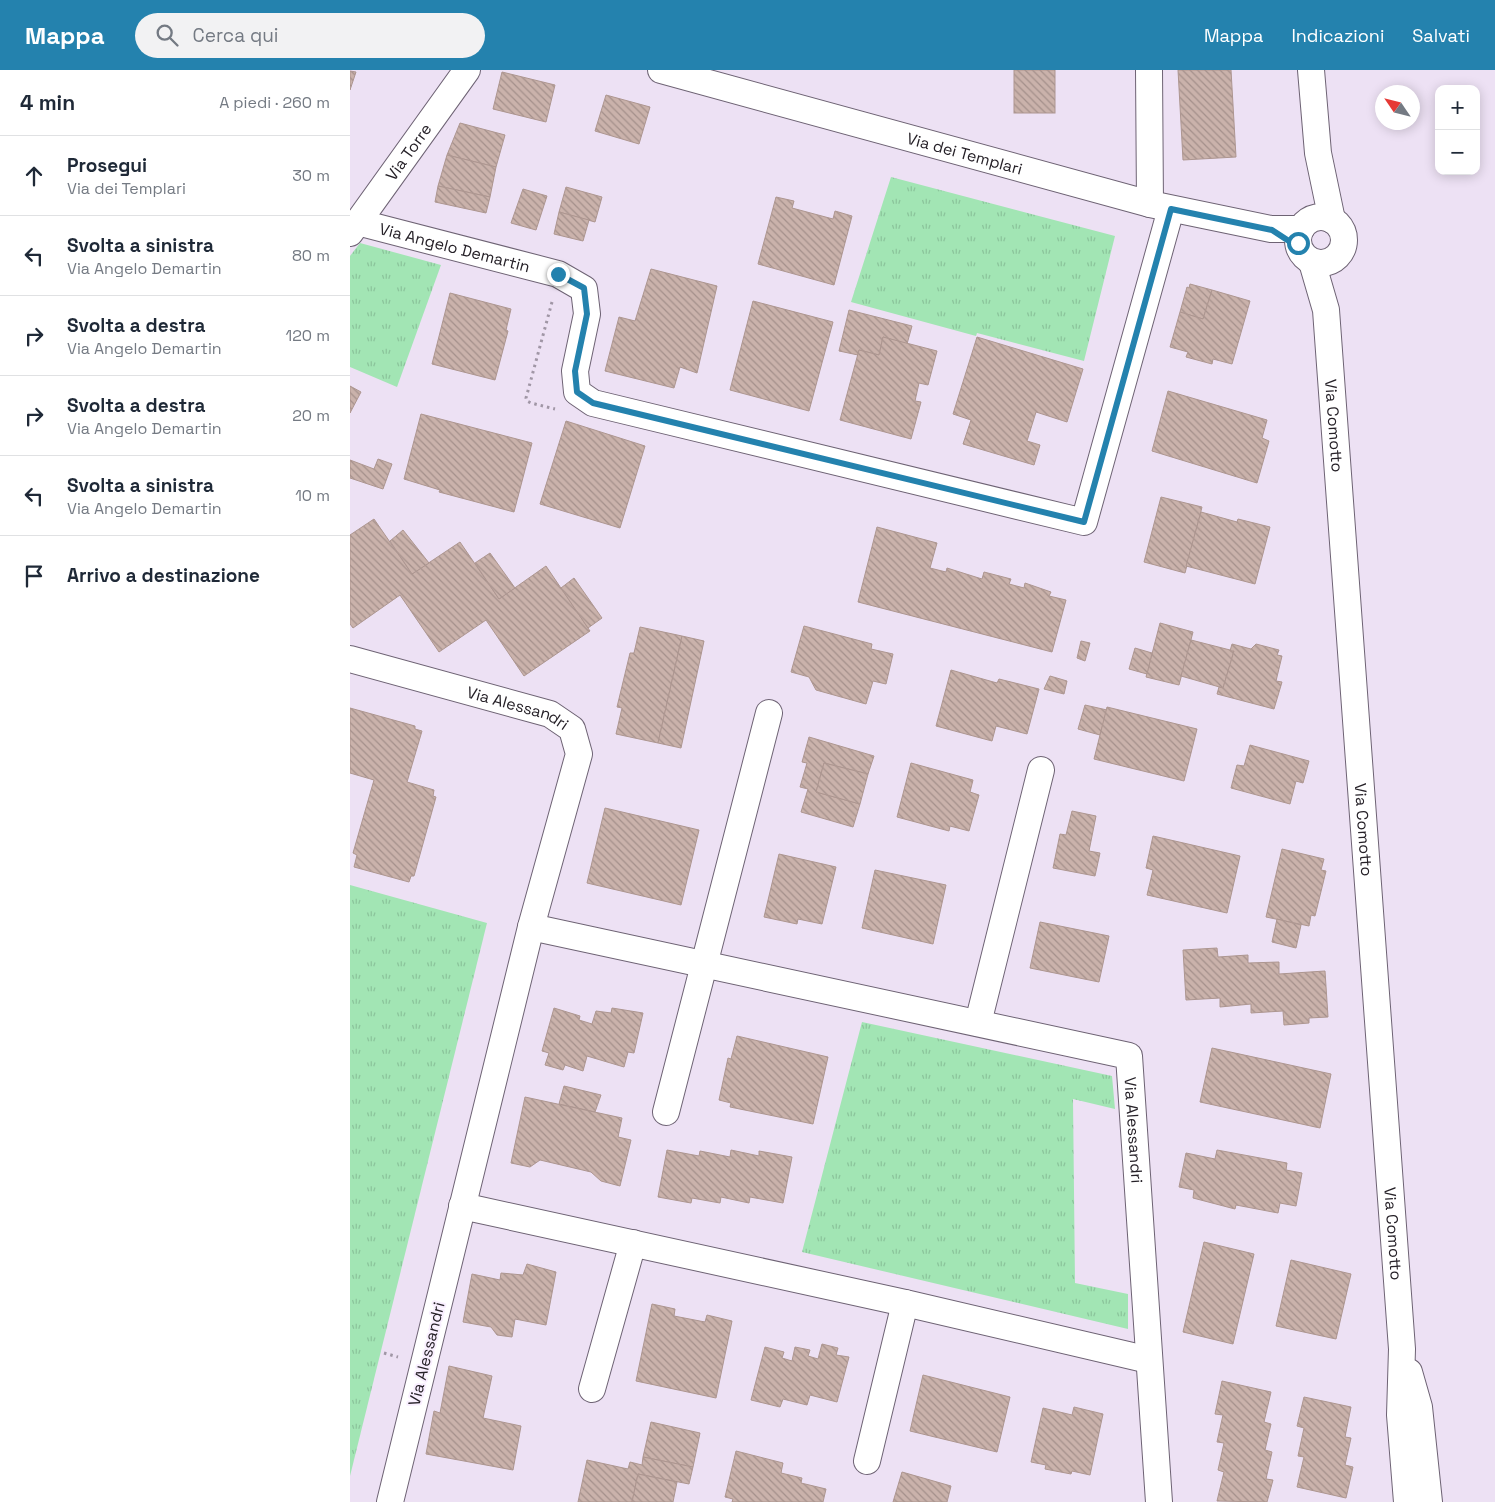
<!DOCTYPE html>
<html lang="it">
<meta charset="utf-8">
<style>
body{margin:0;font-family:"Space Grotesk",sans-serif;background:#f2f2f3;color:#1f2937}
.controls{position:absolute;right:15px;top:15px;display:grid;overflow:hidden;border-radius:10px;box-shadow:0 2px 12px #0003}
.controls button{width:45px;height:45px;display:grid;place-items:center;padding:0;border:0;border-bottom:1px solid #e0e1e3;background:#fff;color:#1f2937;font:25px sans-serif}
.compass{position:absolute;left:1025px;top:15px;width:45px;height:45px;border-radius:50%;background:#fff;box-shadow:0 2px 12px #0003;rotate:305deg}
.stop{position:absolute;width:15px;height:15px;margin:-11px;border:4px solid #2482ae;border-radius:50%;background:#fff}
.stop.end{background:#2482ae;border-color:#fff;box-shadow:0 1px 5px #0008}
.list{margin:0;padding:0;list-style:none}
h2{display:flex;justify-content:space-between;align-items:center;height:65px;margin:0;padding:0 20px;font-size:21px}
h2 small{font-size:16px;font-weight:400;color:#747a83}
.list li{display:grid;grid-template-columns:32px 1fr auto;gap:15px;align-items:center;box-sizing:border-box;height:80px;padding:0 20px;border-top:1px solid #e0e1e3}
.list b{display:block;font-size:19px;white-space:nowrap}
.list p{margin:0;font-size:16px;white-space:nowrap;color:#747a83}
.list em{font-size:16px;font-style:normal;color:#747a83}
.icon{flex:none;width:28px;height:28px;fill:none;stroke:currentColor;stroke-width:2;stroke-linecap:round;stroke-linejoin:round}
.map{position:relative;flex:none;width:1145px;height:1432px;overflow:hidden}
header{display:flex;align-items:center;gap:30px;box-sizing:border-box;height:70px;padding:0 25px;background:#2482ae;color:#fff}
header strong{font-size:24px}
nav{display:flex;gap:28px;margin-inline-start:auto;font-size:18px}
.search{width:350px;height:45px;background:#f2f2f3;display:flex;align-items:center;gap:12px;box-sizing:border-box;padding:0 18px;border-radius:28px;color:#747a83;font-size:19px}
main{display:flex}
aside{flex:1;background:#fff}
.map>svg:first-child{display:block}
.grass{fill:url(#grass-tufts)}
.building{fill:url(#building-back-hatch);stroke:#ad9690}
.lines{fill:none;stroke-linecap:round;stroke-linejoin:round}
.minor-casing{stroke:#6e6374;stroke-width:28}
.path{stroke:#a096a5;stroke-width:3;stroke-dasharray:2.5 4;stroke-linecap:butt}
.minor{stroke:#fff;stroke-width:26}
.route{stroke:#2482ae;stroke-width:6}
.labels{text-anchor:middle;stroke-width:4;stroke-linejoin:round;paint-order:stroke}
.street-label{font-size:16px;fill:#262128;stroke:#f9efff}
</style>
<header>
<strong>Mappa</strong>
<div class="search"><svg class="icon" aria-label="search" viewBox="0 0 24 24"><circle cx="10" cy="10" r="6"/><path d="M15 15l6 6"/></svg>Cerca qui</div>
<nav><a>Mappa</a><a>Indicazioni</a><a>Salvati</a></nav>
</header>
<main>
<aside>
<h2>4 min<small>A piedi · 260 m</small></h2>
<ul class="list">
<li><svg class="icon" aria-label="ahead" viewBox="0 0 24 24"><path d="M12 20V5M6 11l6-6 6 6"/></svg><div><b>Prosegui</b><p>Via dei Templari</p></div><em>30 m</em></li>
<li><svg class="icon" aria-label="left" viewBox="0 0 24 24"><path d="M17 20v-9H6M10 6l-5 5 5 5"/></svg><div><b>Svolta a sinistra</b><p>Via Angelo Demartin</p></div><em>80 m</em></li>
<li><svg class="icon" aria-label="right" viewBox="0 0 24 24"><path d="M7 20v-9h11M14 6l5 5-5 5"/></svg><div><b>Svolta a destra</b><p>Via Angelo Demartin</p></div><em>120 m</em></li>
<li><svg class="icon" aria-label="right" viewBox="0 0 24 24"><path d="M7 20v-9h11M14 6l5 5-5 5"/></svg><div><b>Svolta a destra</b><p>Via Angelo Demartin</p></div><em>20 m</em></li>
<li><svg class="icon" aria-label="left" viewBox="0 0 24 24"><path d="M17 20v-9H6M10 6l-5 5 5 5"/></svg><div><b>Svolta a sinistra</b><p>Via Angelo Demartin</p></div><em>10 m</em></li>
<li><svg class="icon" aria-label="arrive" viewBox="0 0 24 24"><path d="M6 21V4h12l-3 4 3 4H6"/></svg><div><b>Arrivo a destinazione</b></div></li>
</ul>
</aside>
<div class="map">
<svg width="1145" height="1432" viewBox="0 0 1145 1432">
<defs>
<pattern id="grass-tufts" width="24" height="20" patternUnits="userSpaceOnUse" patternTransform="scale(1.25)"><rect width="24" height="20" fill="#a2e5b4"/><path d="M3 7l-1-3M5 7V3M7 7l1-3M15 17l-1-3M17 17v-4M19 17l1-3" fill="none" stroke="#8bc49b"/></pattern>
<pattern id="building-back-hatch" width="6" height="6" patternUnits="userSpaceOnUse" patternTransform="scale(1.25)"><rect width="6" height="6" fill="#cab2ab"/><path d="M-1 5l2 2M0 0l6 6M5-1l2 2" fill="none" stroke="#a4908b"/></pattern>
</defs>
<rect width="100%" height="100%" fill="#ede1f4"/>
<g class="grass">
<polygon points="541,107 765,166 734,291 627,263 626,266 501,232"/>
<polygon points="10,173 91,195 47,317 0,297 0,186"/>
<polygon points="0,815 137,853 0,1406"/>
<polygon points="512,952 762,1006 765,1039 723,1029 725,1213 778,1224 778,1259 452,1182"/>
</g>
<g class="building">
<rect x="664" y="0" width="41" height="43"/>
<polygon points="828,0 881,0 886,87 833,90"/>
<polygon points="0,1 6,2 0,20"/>
<polygon points="152,2 205,15 196,52 143,39"/>
<polygon points="256,25 300,37 289,74 245,61"/>
<polygon points="110,53 155,65 146,97 97,85"/>
<polygon points="97,85 146,97 140,127 88,116"/>
<polygon points="88,116 140,127 136,143 85,132"/>
<polygon points="216,117 252,127 245,152 209,142"/>
<polygon points="173,119 197,126 186,160 161,153"/>
<polygon points="426,127 444,131 442,138 483,149 485,141 502,146 484,215 408,194"/>
<polygon points="209,142 239,150 233,171 204,164"/>
<polygon points="301,199 367,216 347,303 330,297 324,318 255,301 269,247 285,251"/>
<polygon points="840,214 862,220 853,249 830,242 837,217 839,218"/>
<polygon points="862,220 900,231 882,294 863,289 862,294 836,287 838,282 820,277 830,242 853,249"/>
<polygon points="100,223 161,239 156,260 158,261 145,310 82,294"/>
<polygon points="403,231 483,252 459,341 380,320"/>
<polygon points="499,240 562,256 557,274 533,267 529,285 509,280 508,285 489,281"/>
<polygon points="533,267 587,281 578,315 569,313 565,331 571,332 561,369 490,350 509,280 529,285"/>
<polygon points="627,267 733,299 717,352 686,342 677,371 690,375 684,395 613,374 621,350 603,344"/>
<polygon points="0,316 11,322 0,343"/>
<polygon points="818,321 917,350 912,368 919,371 907,413 802,381"/>
<polygon points="71,344 182,373 164,442 89,422 90,420 54,409"/>
<polygon points="216,351 295,376 270,458 190,434"/>
<polygon points="28,389 42,394 33,419 0,408 0,390 24,399"/>
<polygon points="811,427 852,437 835,503 794,492"/>
<polygon points="851,442 887,452 888,449 920,457 905,514 836,496"/>
<polygon points="24,449 62,504 110,472 149,529 196,496 240,561 174,606 136,550 89,582 50,525 3,558 0,554 0,465"/>
<polygon points="527,457 587,473 580,498 596,502 597,498 632,509 634,502 661,509 659,514 674,518 675,513 701,522 699,526 716,530 702,582 508,532"/>
<polygon points="53,460 79,493 62,504 40,471"/>
<polygon points="140,483 165,518 149,529 125,493"/>
<polygon points="224,508 252,548 238,558 211,518"/>
<polygon points="810,553 843,562 829,615 796,607"/>
<polygon points="454,556 522,574 521,579 543,584 536,614 523,611 516,634 466,620 459,607 441,602"/>
<polygon points="290,557 332,566 308,673 266,664 272,638 267,637 280,583 284,583"/>
<polygon points="332,566 354,571 331,678 308,673"/>
<polygon points="841,570 884,581 873,618 831,606"/>
<polygon points="731,571 740,573 735,591 727,588"/>
<polygon points="882,574 901,579 906,574 929,580 927,585 932,586 926,611 932,612 924,639 867,624 869,617 873,618 884,581 880,581"/>
<polygon points="785,578 802,583 797,604 779,599"/>
<polygon points="601,600 647,613 649,609 689,619 677,664 646,656 642,671 586,656"/>
<polygon points="700,606 717,611 714,624 694,619"/>
<polygon points="735,635 757,640 750,665 728,659"/>
<polygon points="757,637 847,659 834,711 744,689"/>
<polygon points="0,638 65,656 65,659 72,661 57,712 84,720 83,726 86,727 64,806 61,806 59,812 4,797 7,785 3,783 24,710 0,703"/>
<polygon points="459,667 524,686 518,704 474,693 466,722 510,734 503,757 451,742 458,719 450,717 457,693 452,692"/>
<polygon points="900,675 959,691 953,713 946,711 940,734 881,718 887,695 894,696"/>
<polygon points="474,693 518,704 510,734 466,722"/>
<polygon points="561,693 623,710 620,722 629,725 619,761 600,756 599,761 547,747"/>
<polygon points="255,738 349,760 331,835 237,813"/>
<polygon points="722,741 746,746 739,781 750,783 745,806 703,798 710,764 716,765"/>
<polygon points="803,766 890,786 877,843 797,825 803,800 796,798"/>
<polygon points="932,779 974,789 971,800 976,801 965,846 961,845 959,856 916,847"/>
<polygon points="429,784 486,797 472,854 448,849 447,854 414,847"/>
<polygon points="525,800 596,815 583,874 512,858"/>
<polygon points="927,849 951,855 946,878 922,872"/>
<polygon points="690,852 759,866 749,912 680,898"/>
<polygon points="867,878 868,887 898,885 898,893 929,892 929,904 975,901 978,947 959,948 959,953 934,955 933,941 901,943 901,934 870,937 870,928 836,930 833,880"/>
<polygon points="204,938 230,946 229,950 242,954 246,941 261,943 262,938 293,943 284,983 278,982 274,997 237,986 233,1001 215,995 213,1000 195,995 199,983 192,981"/>
<polygon points="387,966 478,987 463,1054 380,1037 381,1033 369,1030 378,988 381,989"/>
<polygon points="862,978 981,1004 970,1058 850,1032"/>
<polygon points="214,1016 251,1025 245,1042 209,1034"/>
<polygon points="175,1027 272,1048 268,1067 281,1070 270,1116 251,1111 241,1102 190,1090 180,1097 161,1093"/>
<polygon points="317,1080 349,1086 350,1081 380,1087 381,1080 409,1086 409,1081 442,1087 433,1133 400,1127 399,1133 371,1127 370,1133 342,1128 341,1133 308,1127"/>
<polygon points="867,1080 937,1093 936,1100 952,1103 946,1136 930,1133 928,1143 886,1135 885,1139 843,1128 844,1120 829,1117 836,1083 865,1089"/>
<polygon points="854,1172 904,1184 883,1274 833,1262"/>
<polygon points="941,1190 1001,1204 986,1269 926,1256"/>
<polygon points="177,1194 206,1202 196,1255 165,1249 162,1267 147,1265 141,1257 113,1252 122,1204 150,1210 151,1203 173,1205"/>
<polygon points="302,1234 325,1239 324,1246 355,1252 357,1245 382,1251 366,1328 286,1311"/>
<polygon points="472,1274 488,1278 486,1285 499,1287 487,1332 460,1325 457,1335 433,1329 430,1337 401,1330 415,1277 434,1282 432,1288 442,1291 445,1277 460,1280 458,1286 468,1289"/>
<polygon points="99,1296 142,1306 133,1348 171,1356 163,1400 76,1384 84,1341 90,1343"/>
<polygon points="573,1305 660,1327 647,1382 560,1361"/>
<polygon points="872,1311 921,1322 914,1352 921,1354 915,1380 922,1382 916,1409 923,1410 917,1432 867,1431 874,1402 868,1400 874,1373 867,1372 873,1345 865,1344"/>
<polygon points="954,1327 1001,1337 995,1367 1001,1368 995,1395 1003,1397 996,1428 947,1417 954,1387 948,1386 954,1358 947,1356"/>
<polygon points="724,1337 753,1344 740,1405 722,1401 721,1404 695,1399 696,1395 681,1392 693,1338 722,1345"/>
<polygon points="301,1352 350,1363 343,1397 293,1387"/>
<polygon points="386,1381 433,1393 431,1403 452,1408 451,1413 476,1419 473,1432 382,1432 383,1429 375,1427"/>
<polygon points="293,1387 343,1397 339,1414 288,1404 282,1432 228,1432 237,1390 278,1399 280,1392 292,1395"/>
<polygon points="552,1402 601,1416 597,1432 543,1432"/>
<polygon points="288,1404 327,1412 323,1432 282,1432"/>
</g>
<g class="lines">
<defs>
<g id="minor">
<path id="s1" d="M311 0 800 134 921 159H951"/>
<polyline points="799,0 800,134"/>
<polyline points="961,0 968,83 982,150"/>
<circle cx="971" cy="170" r="23"/>
<path id="s2" d="M7 152 208 204 234 219 237 244 225 301 227 322 243 333 734 452 821 139"/>
<path id="s3" d="M0 163 117 0"/>
<path id="s4" d="M962 192 976 240 1052 1279 1050 1345 1057 1432"/>
<path id="s5" d="M0 589 200 644 222 659 229 684 181 857 40 1432"/>
<path id="s6" d="M181 857 779 986 809 1432"/>
<polyline points="628,953 691,700"/>
<polyline points="316,1042 419,643"/>
<polyline points="112,1136 555,1233 799,1290"/>
<polyline points="1059,1302 1069,1337 1079,1432"/>
<polyline points="242,1319 283,1173"/>
<polyline points="517,1391 555,1233"/>
</g>
</defs>
<use href="#minor" class="minor-casing"/>
<g class="path">
<polyline points="202,232 176,328 177,331 181,333 205,339"/>
<polyline points="34,1283 48,1287"/>
</g>
<use href="#minor" class="minor"/>
</g>
<g class="lines">
<polyline class="route" points="208,204 234,218 237,244 225,301 227,322 243,333 734,452 821,139 922,160 948,177 948,173"/>
</g>
<g class="labels">
<g class="street-label">
<text dy="6" stroke="none"><textPath href="#s3" startOffset="100">Via Torre</textPath></text>
<text dy="6" stroke="none"><textPath href="#s1" startOffset="315">Via dei Templari</textPath></text>
<text dy="6" stroke="none"><textPath href="#s2" startOffset="101">Via Angelo Demartin</textPath></text>
<text dy="6" stroke="none"><textPath href="#s4" startOffset="166">Via Comotto</textPath></text>
<text dy="6" stroke="none"><textPath href="#s5" startOffset="175">Via Alessandri</textPath></text>
<text dy="6" stroke="none"><textPath href="#s4" startOffset="571">Via Comotto</textPath></text>
<text dy="6" stroke="none"><textPath href="#s6" startOffset="686">Via Alessandri</textPath></text>
<text dy="6" stroke="none"><textPath href="#s4" startOffset="976">Via Comotto</textPath></text>
<text transform="translate(76 1284) rotate(-76)" y="6">Via Alessandri</text>
</g>
</g>
</svg>
<div class="controls">
<button>+</button>
<button>−</button>
</div>
<svg class="compass" viewBox="-18 -18 36 36"><path d="M0-13l5 13h-10z" fill="#e53935"/><path d="M0 13l5-13h-10z" fill="#747a83"/></svg>
<div class="stop" style="left:948px;top:173px"></div>
<div class="stop end" style="left:208px;top:204px"></div>
</div>
</main>
